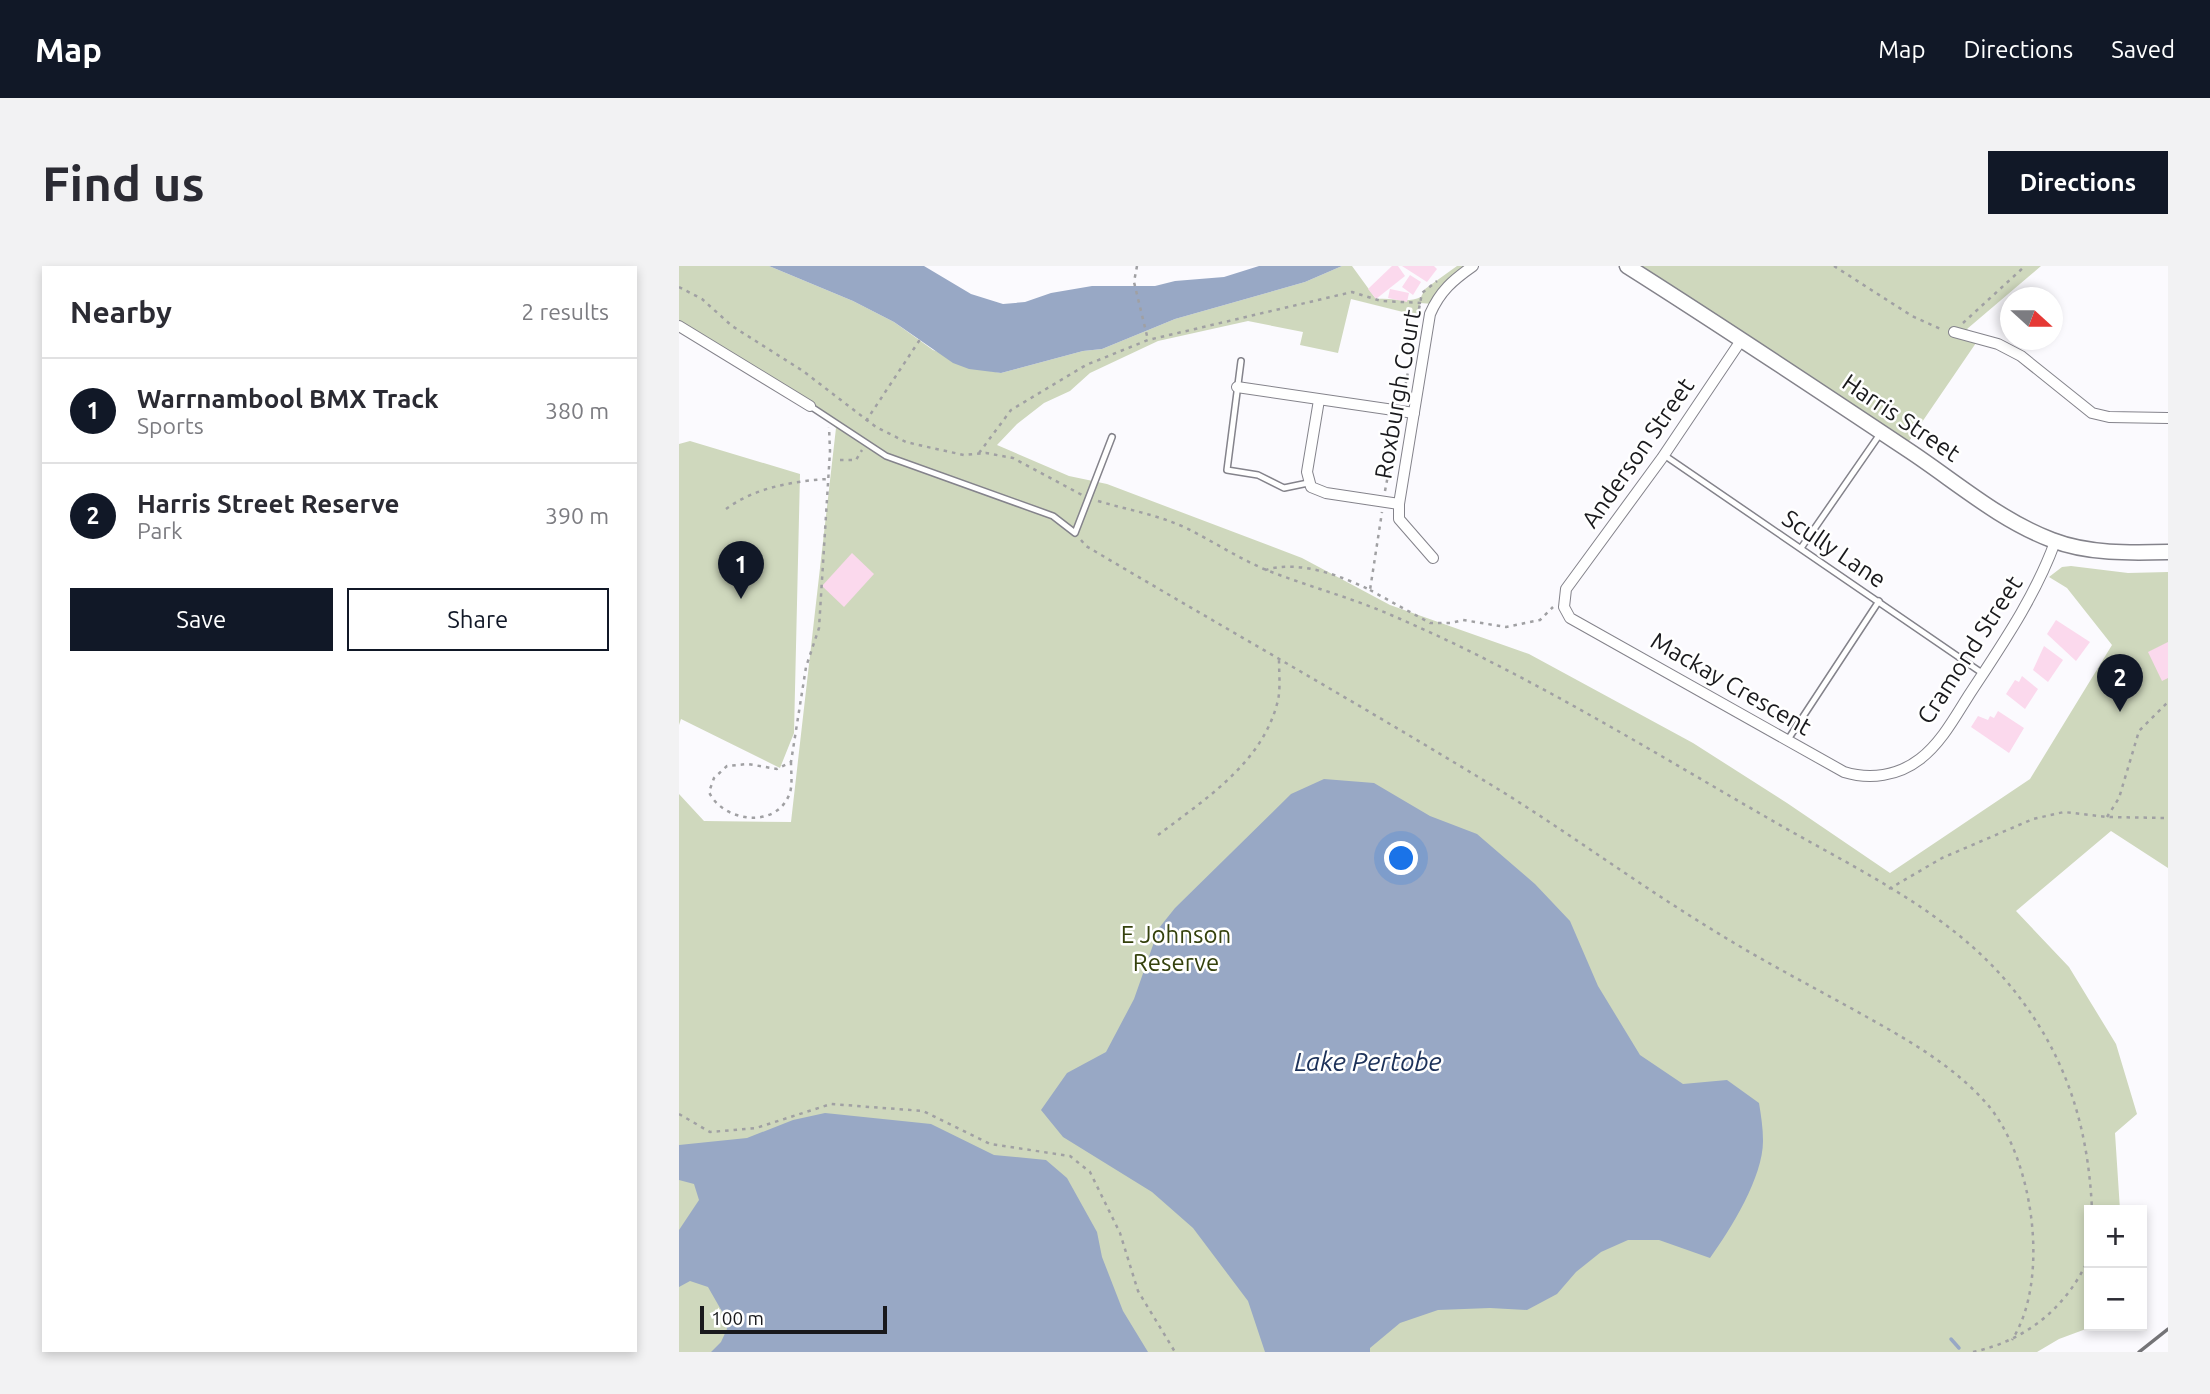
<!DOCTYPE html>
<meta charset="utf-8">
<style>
body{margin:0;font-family:Ubuntu,sans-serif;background:#f2f2f3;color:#2b2b33}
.controls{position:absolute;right:21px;bottom:21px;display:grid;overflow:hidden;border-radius:0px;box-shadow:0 4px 10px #0003}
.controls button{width:63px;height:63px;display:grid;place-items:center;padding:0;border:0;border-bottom:2px solid #e1e1e2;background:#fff;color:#2b2b33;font:35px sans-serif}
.compass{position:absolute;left:1321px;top:21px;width:63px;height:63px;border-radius:50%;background:#fff;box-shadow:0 4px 10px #0003;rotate:111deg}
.scale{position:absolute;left:21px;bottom:18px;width:187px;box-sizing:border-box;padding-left:7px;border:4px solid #19191c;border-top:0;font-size:19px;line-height:24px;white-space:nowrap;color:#19191c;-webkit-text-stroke:5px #fff;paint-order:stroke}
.you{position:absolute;left:723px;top:593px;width:24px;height:24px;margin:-18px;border:5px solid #fff;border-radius:50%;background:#1a73e8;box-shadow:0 0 0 10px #1a73e833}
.badge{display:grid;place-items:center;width:46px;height:46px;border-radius:50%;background:#111827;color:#fff;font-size:23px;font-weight:700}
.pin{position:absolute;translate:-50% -58px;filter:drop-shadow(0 2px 4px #0008)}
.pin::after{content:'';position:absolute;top:37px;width:24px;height:21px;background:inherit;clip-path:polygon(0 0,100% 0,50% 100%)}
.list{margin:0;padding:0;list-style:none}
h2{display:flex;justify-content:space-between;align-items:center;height:91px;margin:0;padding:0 28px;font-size:30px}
h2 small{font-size:23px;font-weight:400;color:#7c7c81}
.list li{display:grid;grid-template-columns:46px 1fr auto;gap:21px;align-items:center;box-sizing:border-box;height:105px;padding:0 28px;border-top:2px solid #e1e1e2}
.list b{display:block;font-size:26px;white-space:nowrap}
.list p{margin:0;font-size:23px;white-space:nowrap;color:#7c7c81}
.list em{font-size:23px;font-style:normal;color:#7c7c81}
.actions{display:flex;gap:14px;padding:21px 28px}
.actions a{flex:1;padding:16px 0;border:2px solid #111827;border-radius:0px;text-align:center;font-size:24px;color:#111827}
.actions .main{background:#111827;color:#fff}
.map{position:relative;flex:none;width:1489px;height:1086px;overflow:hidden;border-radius:0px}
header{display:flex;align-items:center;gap:42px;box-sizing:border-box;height:98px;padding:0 35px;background:#111827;color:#fff}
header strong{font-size:33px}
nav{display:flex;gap:38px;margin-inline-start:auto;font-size:24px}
.intro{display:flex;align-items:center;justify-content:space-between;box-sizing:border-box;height:168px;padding:0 42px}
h1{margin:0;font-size:49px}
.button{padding:18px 32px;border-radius:0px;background:#111827;color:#fff;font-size:24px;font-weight:700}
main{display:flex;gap:42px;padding:0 42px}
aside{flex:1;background:#fff;border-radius:0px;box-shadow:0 4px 10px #0003}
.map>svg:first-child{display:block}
.green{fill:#cfd8bd}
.water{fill:#98a8c5}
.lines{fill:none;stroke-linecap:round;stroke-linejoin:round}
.stream{stroke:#98a8c5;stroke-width:3.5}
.building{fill:#fbd9ed}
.lane-casing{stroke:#84838b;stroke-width:8}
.street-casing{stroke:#84838b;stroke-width:12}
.secondary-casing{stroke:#84838b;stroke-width:17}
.path{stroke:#a0a0a3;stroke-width:2.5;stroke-dasharray:3.5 5;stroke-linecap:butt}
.lane{stroke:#fff;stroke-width:5}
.street{stroke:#fff;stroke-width:10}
.secondary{stroke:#fff;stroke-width:14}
.rail{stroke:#747477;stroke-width:3.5}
.labels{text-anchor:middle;stroke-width:5;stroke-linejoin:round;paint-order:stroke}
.street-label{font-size:24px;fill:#19191c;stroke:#fff}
.park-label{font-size:24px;fill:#34410c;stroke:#fff}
.water-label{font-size:26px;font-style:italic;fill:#1c3159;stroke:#fff}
</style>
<header>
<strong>Map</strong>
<nav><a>Map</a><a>Directions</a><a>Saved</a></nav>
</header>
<div class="intro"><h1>Find us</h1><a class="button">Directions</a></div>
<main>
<aside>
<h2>Nearby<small>2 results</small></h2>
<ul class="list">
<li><span class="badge">1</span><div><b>Warrnambool BMX Track</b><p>Sports</p></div><em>380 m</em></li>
<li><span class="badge">2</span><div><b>Harris Street Reserve</b><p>Park</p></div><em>390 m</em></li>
</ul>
<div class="actions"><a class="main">Save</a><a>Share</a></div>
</aside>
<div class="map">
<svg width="1489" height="1086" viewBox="0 0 1489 1086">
<rect width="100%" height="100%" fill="#fbfafe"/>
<g class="green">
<path d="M0 0H90L174 35 215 56 254 84 306 104 322 107 404 85 423 83 496 53 626 16 663 0H673L697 33C714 31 727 38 742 31L746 23 778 0H794L755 38 741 37 740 50 672 33 659 87 621 79 624 66 569 55 479 75 411 107 391 125 365 137 338 158 318 179 390 210 428 218 623 292 711 339 850 388 1014 477 1108 537 1211 607 1351 513 1433 379 1388 322 1370 311 1383 301 1392 300 1449 307 1489 306V602L1432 565 1337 645 1390 701 1437 778 1458 848 1436 867 1441 944H1410V1060H1415L1380 1073 1358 1086H0V528L25 555 112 556 157 162 150 155 0 60Z"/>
<polygon points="961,0 1362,0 1288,63 1299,74 1226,181"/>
<polygon points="11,175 121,208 115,467 101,502 2,453 0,459 0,178"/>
</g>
<g class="water">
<polygon points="90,0 245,0 292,28 324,38 346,36 372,27 413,20 476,20 496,15 545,11 580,0 663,0 626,16 496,53 423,83 404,85 322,107 290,103 274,97 215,56 174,35"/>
<path d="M645 513 695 517 751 550 798 568 856 618 891 655 919 720 961 789 1004 818 1048 814 1080 837C1082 849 1084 862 1084 875 1084 911 1052 963 1031 992L980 974H949L922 986 897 1006 878 1028 848 1044 811 1042 759 1044 721 1057 691 1082V1086H586L569 1035 514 962 473 926 384 871 362 844 388 807 427 786 455 733 480 662 496 642 612 528Z"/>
<polygon points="146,847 252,858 315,889 367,894 388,912 418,966 423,991 444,1045 469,1086 32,1086 42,1076 48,1063 45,1049 29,1021 11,1015 0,1021 0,964 20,934 15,918 0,914 0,879 68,872 114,854"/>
</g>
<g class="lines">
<polyline class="stream" points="1272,1073 1280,1082"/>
</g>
<g class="building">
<polygon points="713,0 719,0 726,10 697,33 689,23"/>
<polygon points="723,0 755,0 758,3 748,16"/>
<polygon points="731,9 742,16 734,29 723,21"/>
<polygon points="711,23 730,27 728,36 709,32"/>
<polygon points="173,287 195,308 165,341 143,320"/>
<polygon points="1377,354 1411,376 1397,395 1368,368"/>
<polygon points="1489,376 1489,412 1483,415 1469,386"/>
<polygon points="1365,380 1384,394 1369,416 1354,404"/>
<polygon points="1343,410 1359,423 1346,443 1327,428 1336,414 1340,416"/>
<polygon points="1319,445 1345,462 1330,487 1292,461 1299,450 1309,454 1311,450 1315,452"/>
</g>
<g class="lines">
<defs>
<g id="lane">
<polyline points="562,95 548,204 579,209 605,222 629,217"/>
<polyline points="131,140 207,190 374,250 396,267 433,171"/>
<polyline points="985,189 1303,407"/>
<polyline points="1122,282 1201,168"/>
<polyline points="1108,475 1200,335"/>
</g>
<g id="street">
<polyline points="0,60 131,140"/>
<polyline points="1275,66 1319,78 1342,90 1413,147 1430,151 1489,152"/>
<path d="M1063 73 983 192 887 323 885 341 891 352 1165 506C1191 514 1219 510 1241 493 1262 477 1276 451 1290 429 1322 380 1356 331 1376 276"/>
<polyline points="558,121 735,147"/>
<polyline points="640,134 628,206 632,221 647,227 720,238"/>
<path d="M754 292 720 253V238L751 48C761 25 774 14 794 0"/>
</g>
<path id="secondary" d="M948 0C1043 60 1136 122 1229 184 1276 215 1320 254 1373 274 1409 288 1451 287 1489 286"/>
</defs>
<use href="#lane" class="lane-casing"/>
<use href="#street" class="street-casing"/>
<use href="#secondary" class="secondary-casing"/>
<g class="path">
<polyline points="458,0 455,16 469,74"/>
<polyline points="1155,0 1233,50 1264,64"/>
<polyline points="0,21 23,33 53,60 124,105 197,161 227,176 244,180 285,189 307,187 334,192 403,229"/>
<polyline points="740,43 743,27 758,15"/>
<polyline points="1284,57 1346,0"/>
<polyline points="723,136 730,101"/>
<polyline points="187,155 242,72"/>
<polyline points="300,187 332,144 407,99 469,74 673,26 702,35 744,37"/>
<polyline points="161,194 177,194 183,184"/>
<polyline points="706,225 719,156"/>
<path d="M419 235C449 244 476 248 505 261 532 274 557 291 585 303 627 320 671 331 712 349 843 405 964 480 1087 551 1167 598 1259 639 1322 709 1383 778 1409 853 1413 944"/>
<path d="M47 243C75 222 114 215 149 213"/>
<path d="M402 274 407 280C547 363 689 443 827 528 900 574 969 625 1042 669 1089 698 1138 723 1186 750 1229 774 1275 800 1308 838 1354 891 1372 1013 1333 1074"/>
<path d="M586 304C621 294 660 309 691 324L703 246"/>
<polyline points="691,324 751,357 772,357 784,354 827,361 861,354 874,341"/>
<path d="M112 496C112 506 114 521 110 529 96 564 43 555 30 526L35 512 48 500 69 498 98 503 112 496 127 401 140 362 151 185 150 161"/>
<polyline points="1428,551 1440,532 1460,465 1489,436"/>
<path d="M479 569C525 534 582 498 598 438 602 425 600 408 600 394"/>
<polyline points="1210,623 1263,592 1354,553 1385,546 1428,551 1489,552"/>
<polyline points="0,848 31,866 77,862 152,838 244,845 311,878 391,890 411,906 441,967 459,1025 496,1086"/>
<path d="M1294 1086C1348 1074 1387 1042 1410 992"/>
</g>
<use href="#lane" class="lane"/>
<use href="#street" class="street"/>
<use href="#secondary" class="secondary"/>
<polyline class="rail" points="1460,1086 1489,1063"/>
</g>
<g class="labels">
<g class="street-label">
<text transform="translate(719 128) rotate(-80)" y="8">Roxburgh Court</text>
<text transform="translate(1222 152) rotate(34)" y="8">Harris Street</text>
<text transform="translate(959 187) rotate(-55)" y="8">Anderson Street</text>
<text transform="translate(1155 283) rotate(34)" y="8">Scully Lane</text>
<text transform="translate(1291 384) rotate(-57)" y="8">Cramond Street</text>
<text transform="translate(1052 418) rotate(30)" y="8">Mackay Crescent</text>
</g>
<g class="park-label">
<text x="497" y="677">E Johnson<tspan x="497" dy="28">Reserve</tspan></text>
</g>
<g class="water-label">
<text x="689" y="805">Lake Pertobe</text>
</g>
</g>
</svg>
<div class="controls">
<button>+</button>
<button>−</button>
</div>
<svg class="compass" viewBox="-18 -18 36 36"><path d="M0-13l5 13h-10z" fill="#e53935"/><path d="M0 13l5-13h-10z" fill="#7c7c81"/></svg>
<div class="scale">100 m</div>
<div class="you"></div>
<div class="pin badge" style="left:62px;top:333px">1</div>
<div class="pin badge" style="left:1441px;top:446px">2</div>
</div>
</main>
